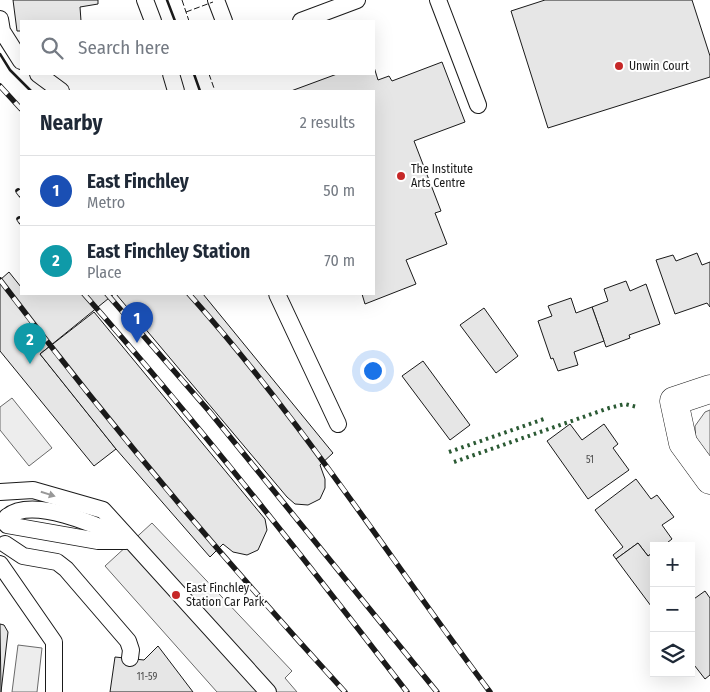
<!DOCTYPE html>
<meta charset="utf-8">
<style>
body{margin:0;font-family:"Fira Sans Condensed",sans-serif;background:#f2f2f3;color:#1f2937}
.controls{position:absolute;right:15px;bottom:15px;display:grid;overflow:hidden;border-radius:0px;box-shadow:0 5px 20px #0002}
.controls button{width:45px;height:45px;display:grid;place-items:center;padding:0;border:0;border-bottom:1px solid #e0e1e3;background:#fff;color:#1f2937;font:25px sans-serif}
.you{position:absolute;left:372px;top:370px;width:18px;height:18px;margin:-12px;border:4px solid #fff;border-radius:50%;background:#1a73e8;box-shadow:0 0 0 8px #1a73e833}
.badge{display:grid;place-items:center;width:32px;height:32px;border-radius:50%;background:#c62828;color:#fff;font-size:16px;font-weight:700}
.pin{position:absolute;translate:-50% -41px;filter:drop-shadow(0 1px 2px #0008)}
.pin::after{content:'';position:absolute;top:26px;width:18px;height:15px;background:inherit;clip-path:polygon(0 0,100% 0,50% 100%)}
.list{margin:0;padding:0;list-style:none}
h2{display:flex;justify-content:space-between;align-items:center;height:65px;margin:0;padding:0 20px;font-size:21px}
h2 small{font-size:16px;font-weight:400;color:#747a83}
.list li{display:grid;grid-template-columns:32px 1fr auto;gap:15px;align-items:center;box-sizing:border-box;height:70px;padding:0 20px;border-top:1px solid #e0e1e3}
.list b{display:block;font-size:19px;white-space:nowrap}
.list p{margin:0;font-size:16px;white-space:nowrap;color:#747a83}
.list em{font-size:16px;font-style:normal;color:#747a83}
.icon{flex:none;width:28px;height:28px;fill:none;stroke:currentColor;stroke-width:2;stroke-linecap:round;stroke-linejoin:round}
.map{position:relative;flex:none;width:710px;height:692px;overflow:hidden}
.search{position:absolute;background:#fff;box-shadow:0 5px 20px #0002;left:20px;top:20px;width:355px;height:55px;display:flex;align-items:center;gap:12px;box-sizing:border-box;padding:0 18px;border-radius:0px;color:#747a83;font-size:19px}
.panel{position:absolute;background:#fff;box-shadow:0 5px 20px #0002;left:20px;top:90px;width:355px;height:205px;border-radius:0px}
.map>svg:first-child{display:block}
.built{fill:#ededed;stroke:#6a6a6a}
.building{fill:#e6e6e6;stroke:#1a1a1a}
.lines{fill:none;stroke-linecap:round;stroke-linejoin:round}
.lane-casing{stroke:#1a1a1a;stroke-width:18}
.street-casing{stroke:#1a1a1a;stroke-width:29}
.lane{stroke:#fff;stroke-width:16}
.street{stroke:#fff;stroke-width:28}
.rail-casing{stroke:#1a1a1a;stroke-width:5.5}
.rail{stroke:#fff;stroke-width:4;stroke-dasharray:11;stroke-linecap:butt}
.hedge{stroke:#2b5a34;stroke-width:4;stroke-dasharray:2.5 4;stroke-linecap:butt}
.fence{stroke:#1a1a1a;stroke-width:1;stroke-dasharray:6 2.5;stroke-linecap:butt}
.wall{stroke:#1a1a1a;stroke-width:2.5}
.oneway{fill:#989898}
.poi-dot{fill:#c62828;stroke:#fff;stroke-width:2}
.labels{text-anchor:middle;stroke-width:4;stroke-linejoin:round;paint-order:stroke}
.number-label{font-size:10px;fill:#4d4d4d}
.poi-label{font-size:12px;fill:#1a1a1a;stroke:#fff;text-anchor:start}
</style>
<div class="map">
<svg width="710" height="692" viewBox="0 0 710 692">
<rect width="100%" height="100%" fill="#fff"/>
<g class="built">
<polygon points="12,398 52,448 29,466 0,430 0,407"/>
<polygon points="710,410 710,460 696,441 695,426 705,412"/>
<polygon points="152,523 292,671 285,678 297,692 217,692 105,566"/>
<polygon points="18,645 42,648 37,692 12,692"/>
</g>
<g class="building">
<polygon points="13,0 98,0 98,4 80,7 81,21 21,21 21,31 17,31"/>
<polygon points="545,0 692,0 710,56 710,77 548,128 511,11"/>
<polygon points="442,62 465,122 414,141 441,211 435,213 447,244 406,260 416,284 365,304 362,294 374,294 374,91 291,91 337,74 374,74 374,67 378,80 389,76 392,81"/>
<polygon points="697,253 702,265 710,262 710,307 707,303 675,314 656,260 673,255 676,261"/>
<polygon points="9,272 21,287 21,294 114,294 40,354 116,449 94,466 0,351 0,280"/>
<polygon points="626,281 630,291 646,284 660,324 629,335 630,338 606,347 592,307 608,301 604,289"/>
<polygon points="116,294 203,294 333,453 320,465 325,479 325,488 320,499 308,505 295,504 287,497"/>
<polygon points="571,298 576,313 592,307 604,341 574,352 578,365 558,371 553,358 551,359 538,321 552,316 548,306"/>
<polygon points="484,308 518,356 496,373 460,325"/>
<polygon points="94,312 265,519 267,530 258,550 247,555 233,552 223,544 210,557 116,449 40,354"/>
<polygon points="423,361 470,425 450,440 402,376"/>
<polygon points="570,424 582,440 604,424 618,444 613,448 629,470 588,499 547,441"/>
<polygon points="636,479 651,499 657,495 674,517 662,525 672,539 663,546 654,546 654,552 648,556 638,543 616,559 613,555 623,547 595,510"/>
<polygon points="638,543 648,556 654,552 654,610 616,559"/>
<polygon points="705,591 710,598 710,675 705,679 691,661 691,601"/>
<polygon points="0,624 4,625 8,632 1,692"/>
<polygon points="158,646 193,692 110,692 115,657 144,660"/>
</g>
<g class="lines">
<defs>
<g id="lane">
<polyline points="145,0 153,21"/>
<polyline points="216,0 224,21"/>
<polyline points="438,0 478,105"/>
<polyline points="0,19 2,31 21,61"/>
<polyline points="301,21 357,0"/>
<polyline points="38,74 61,91"/>
<polyline points="171,74 176,91"/>
<polyline points="277,294 338,424"/>
<polyline points="0,492 33,490 103,510 268,692"/>
<path d="M7 517C32 496 97 525 124 538"/>
<polyline points="7,525 98,541 126,541"/>
<polyline points="5,544 23,556 57,562 66,569 128,641 131,650 130,658"/>
<polyline points="0,564 54,642 54,692"/>
</g>
<polyline id="street" points="710,389 674,401 683,443 710,480"/>
</defs>
<use href="#lane" class="lane-casing"/>
<use href="#street" class="street-casing"/>
<use href="#lane" class="lane"/>
<use href="#street" class="street"/>
<defs>
<g id="rail">
<polyline points="0,86 21,109"/>
<polyline points="18,191 21,195"/>
<polyline points="19,219 21,222"/>
<path d="M0 280C108 423 224 560 345 692"/>
<path d="M84 294C197 422 303 557 407 692"/>
<polyline points="107,294 209,411 437,692"/>
<path d="M189 294C300 418 390 559 490 692"/>
</g>
</defs>
<use href="#rail" class="rail-casing"/>
<use href="#rail" class="rail"/>
<g class="hedge">
<polyline points="449,452 544,419"/>
<polyline points="454,462 609,408 625,404 637,407"/>
</g>
<g class="fence">
<polyline points="182,0 189,21"/>
<polyline points="186,12 213,2"/>
<polyline points="209,74 215,91"/>
</g>
<g class="wall">
<polyline points="167,0 175,21"/>
<polyline points="0,54 10,70 31,91"/>
<polyline points="194,74 200,91"/>
</g>
</g>
<defs><path id="oneway-solid" d="M-6-.8H1V-3.2L6.5 0L1 3.2V.8H-6Z" transform="scale(1.25)"/></defs>
<use class="oneway" href="#oneway-solid" transform="translate(48 494) rotate(17)"/>
<g class="poi-dot">
<circle cx="619" cy="66" r="5"/>
<circle cx="401" cy="176" r="5"/>
<circle cx="176" cy="595" r="5"/>
</g>
<g class="labels">
<g class="number-label">
<text x="590" y="463">51</text>
<text x="147" y="680">11-59</text>
</g>
<g class="poi-label">
<text x="629" y="70">Unwin Court</text>
<text x="411" y="173">The Institute<tspan x="411" dy="14">Arts Centre</tspan></text>
<text x="186" y="592">East Finchley<tspan x="186" dy="14">Station Car Park</tspan></text>
</g>
</g>
</svg>
<div class="controls">
<button>+</button>
<button>−</button>
<button><svg class="icon" aria-label="layers" viewBox="0 0 24 24"><path d="M12 4l9 5-9 5-9-5zM3 14l9 5 9-5"/></svg></button>
</div>
<div class="you"></div>
<div class="pin badge" style="left:137px;top:343px;background:#1a4fb4">1</div>
<div class="pin badge" style="left:30px;top:364px;background:#0f9aa8">2</div>
<div class="search"><svg class="icon" aria-label="search" viewBox="0 0 24 24"><circle cx="10" cy="10" r="6"/><path d="M15 15l6 6"/></svg>Search here</div>
<section class="panel">
<h2>Nearby<small>2 results</small></h2>
<ul class="list">
<li><span class="badge" style="background:#1a4fb4">1</span><div><b>East Finchley</b><p>Metro</p></div><em>50 m</em></li>
<li><span class="badge" style="background:#0f9aa8">2</span><div><b>East Finchley Station</b><p>Place</p></div><em>70 m</em></li>
</ul>
</section>
</div>
